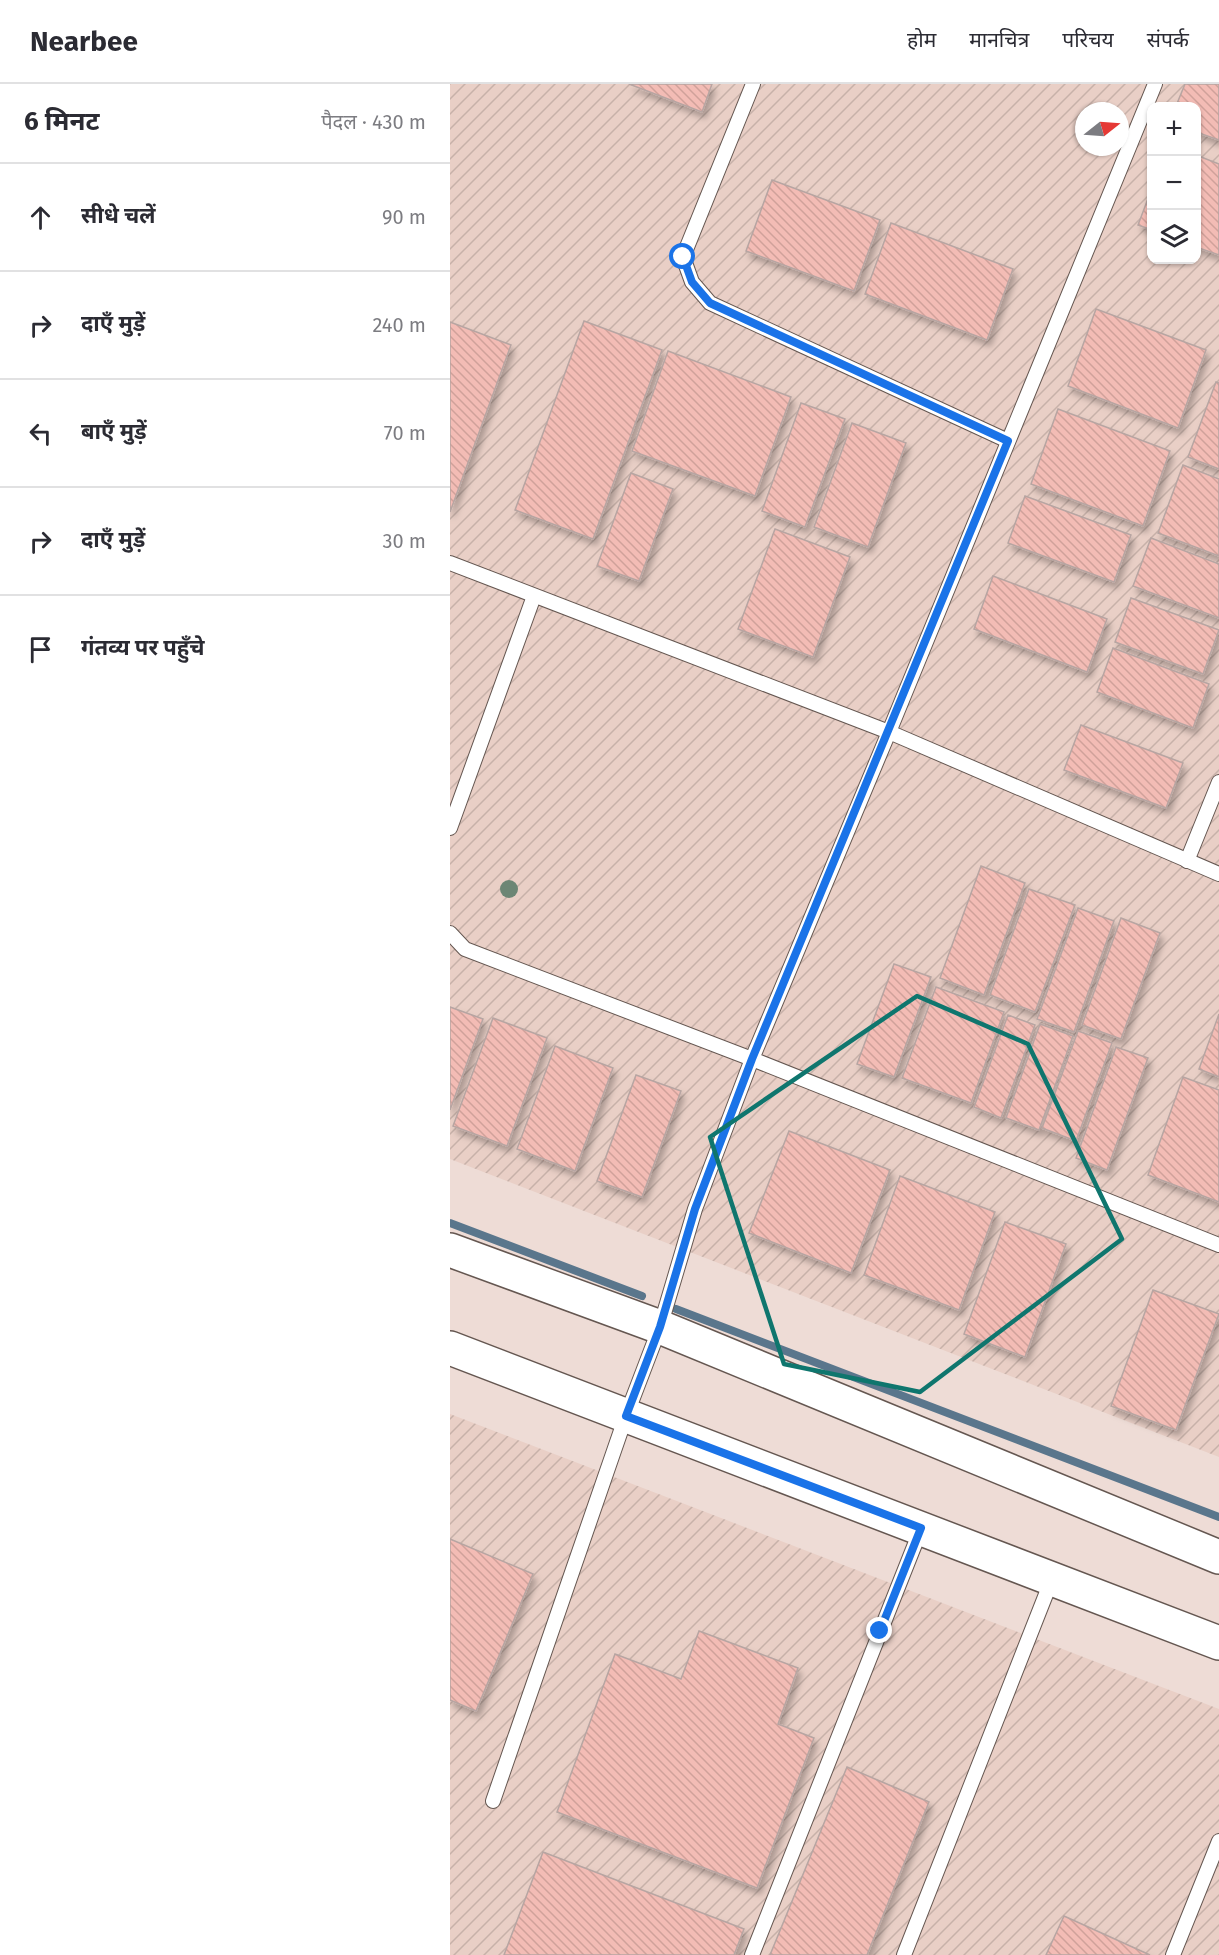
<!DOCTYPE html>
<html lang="hi">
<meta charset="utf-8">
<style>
body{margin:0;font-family:"Fira Sans","Noto Sans Devanagari",sans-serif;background:#f2f2f3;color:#2b2b33}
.controls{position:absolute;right:18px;top:18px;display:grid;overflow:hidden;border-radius:12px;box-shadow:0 2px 4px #0004}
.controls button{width:54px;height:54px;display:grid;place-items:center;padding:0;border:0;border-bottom:2px solid #e1e1e2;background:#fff;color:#2b2b33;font:30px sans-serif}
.compass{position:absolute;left:625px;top:18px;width:54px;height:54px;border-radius:50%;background:#fff;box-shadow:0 2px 4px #0004;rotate:73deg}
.stop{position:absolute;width:18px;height:18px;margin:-14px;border:4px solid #1a73e8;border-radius:50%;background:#fff}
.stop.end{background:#1a73e8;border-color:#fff;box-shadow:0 2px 6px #0008}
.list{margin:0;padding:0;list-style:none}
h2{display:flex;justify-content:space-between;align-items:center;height:78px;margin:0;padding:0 24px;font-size:26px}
h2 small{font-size:20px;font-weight:400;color:#7c7c81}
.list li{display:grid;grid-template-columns:39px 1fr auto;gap:18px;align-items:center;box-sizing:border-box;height:108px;padding:0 24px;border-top:2px solid #e1e1e2}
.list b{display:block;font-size:22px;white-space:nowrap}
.list em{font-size:20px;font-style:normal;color:#7c7c81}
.icon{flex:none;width:33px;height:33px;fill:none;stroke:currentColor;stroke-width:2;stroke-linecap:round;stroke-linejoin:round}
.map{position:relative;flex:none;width:769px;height:1871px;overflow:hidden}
header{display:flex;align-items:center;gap:36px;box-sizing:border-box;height:84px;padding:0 30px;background:#fff;border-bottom:2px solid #e1e1e2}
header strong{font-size:28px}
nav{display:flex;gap:33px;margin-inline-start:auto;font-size:21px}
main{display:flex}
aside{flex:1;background:#fff}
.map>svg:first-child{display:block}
.industrial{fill:url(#industrial-furrows);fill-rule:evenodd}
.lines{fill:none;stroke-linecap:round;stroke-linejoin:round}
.stream{stroke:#5a768c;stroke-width:8}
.building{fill:url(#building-back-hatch);stroke:#b7a5a2;stroke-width:1.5;filter:url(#shadow)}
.service-casing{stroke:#655751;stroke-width:16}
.tertiary-casing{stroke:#655751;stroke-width:36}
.service{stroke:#fff;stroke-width:14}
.tertiary{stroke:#fff;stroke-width:33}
.tree{fill:#6c8675}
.route{stroke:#1a73e8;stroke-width:8}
.marked{fill:none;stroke:#0f766e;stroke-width:4.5;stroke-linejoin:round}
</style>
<header>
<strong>Nearbee</strong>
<nav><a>होम</a><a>मानचित्र</a><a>परिचय</a><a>संपर्क</a></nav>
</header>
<main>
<aside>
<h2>6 मिनट<small>पैदल · 430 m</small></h2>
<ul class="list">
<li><svg class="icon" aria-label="ahead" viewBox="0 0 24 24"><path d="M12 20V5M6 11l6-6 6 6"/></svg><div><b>सीधे चलें</b></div><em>90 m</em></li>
<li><svg class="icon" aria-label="right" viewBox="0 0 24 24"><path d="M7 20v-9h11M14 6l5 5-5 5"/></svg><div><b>दाएँ मुड़ें</b></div><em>240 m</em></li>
<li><svg class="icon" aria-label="left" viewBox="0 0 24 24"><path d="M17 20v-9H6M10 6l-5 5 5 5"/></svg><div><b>बाएँ मुड़ें</b></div><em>70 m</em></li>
<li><svg class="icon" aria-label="right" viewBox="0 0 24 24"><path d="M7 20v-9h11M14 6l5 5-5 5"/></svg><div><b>दाएँ मुड़ें</b></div><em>30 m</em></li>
<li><svg class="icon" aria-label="arrive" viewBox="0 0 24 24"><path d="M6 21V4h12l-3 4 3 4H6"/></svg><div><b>गंतव्य पर पहुँचे</b></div></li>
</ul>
</aside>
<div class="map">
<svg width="769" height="1871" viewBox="0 0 769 1871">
<defs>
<pattern id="industrial-furrows" width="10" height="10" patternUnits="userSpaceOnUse" patternTransform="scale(1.5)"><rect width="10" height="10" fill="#e9cfc6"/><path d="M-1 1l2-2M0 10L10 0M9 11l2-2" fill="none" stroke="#c7b1a9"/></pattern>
<pattern id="building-back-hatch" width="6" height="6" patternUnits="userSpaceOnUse" patternTransform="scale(1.5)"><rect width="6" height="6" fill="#f3bcb5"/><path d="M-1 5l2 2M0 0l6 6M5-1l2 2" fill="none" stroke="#d0a19a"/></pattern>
<filter id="shadow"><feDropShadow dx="3.5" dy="6" stdDeviation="3" flood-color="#0004"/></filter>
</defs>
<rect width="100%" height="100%" fill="#eedcd6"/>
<g class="industrial">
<path d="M0 0H769V1373L0 1075ZM702 22H746V176H702ZM634 27H670V63H634Z"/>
<polygon points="0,1330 769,1625 769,1871 0,1871"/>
</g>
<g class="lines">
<g class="stream">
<polyline points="0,1139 192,1212"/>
<polyline points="226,1225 769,1433"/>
</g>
</g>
<g class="building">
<polygon points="179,0 262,0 252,28"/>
<polygon points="735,0 769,0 769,56 746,48 746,22 726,22"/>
<polygon points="746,71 769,80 769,171 746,163"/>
<polygon points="322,96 430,136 404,207 296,167"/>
<polygon points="702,104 702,146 688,141"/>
<polygon points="441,139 563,185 537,256 415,210"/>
<polygon points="646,225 756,266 728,344 618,302"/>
<polygon points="134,237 212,266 143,455 65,426"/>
<polygon points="0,238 61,261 0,428"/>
<polygon points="218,267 341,313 305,412 182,367"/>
<polygon points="766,298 769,299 769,385 738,373"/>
<polygon points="351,319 395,335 355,443 312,427"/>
<polygon points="608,325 720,367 693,442 581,400"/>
<polygon points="402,339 456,359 418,463 364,443"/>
<polygon points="733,381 769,395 769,472 708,449"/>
<polygon points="181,389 223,405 189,497 147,482"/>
<polygon points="575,412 681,451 664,498 558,459"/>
<polygon points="325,445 400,473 363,573 288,545"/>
<polygon points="701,454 769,480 769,534 683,502"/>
<polygon points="543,492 657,535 637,588 524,545"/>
<polygon points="681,514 769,546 753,590 665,558"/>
<polygon points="663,564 759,600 743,644 647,608"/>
<polygon points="631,641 733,679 716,724 614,686"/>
<polygon points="531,782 575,799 534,911 490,894"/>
<polygon points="579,805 625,821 585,928 540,911"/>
<polygon points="628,824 664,837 624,948 587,935"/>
<polygon points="671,834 710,849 671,955 632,941"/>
<polygon points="444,880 481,893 444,993 407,980"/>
<polygon points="486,903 554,928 521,1019 452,994"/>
<polygon points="0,923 33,935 0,1026"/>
<polygon points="769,930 769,993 749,985"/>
<polygon points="558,931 585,941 551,1034 524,1023"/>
<polygon points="43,934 97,954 57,1062 3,1042"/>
<polygon points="590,940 623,952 589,1046 556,1034"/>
<polygon points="628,947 662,959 626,1057 592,1044"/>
<polygon points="105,962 163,984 125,1087 67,1065"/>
<polygon points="666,963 698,974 657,1086 626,1074"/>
<polygon points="186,991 231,1007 192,1113 147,1097"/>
<polygon points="733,993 769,1006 769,1118 698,1091"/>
<polygon points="339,1047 440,1086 401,1189 299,1149"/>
<polygon points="450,1092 545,1128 509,1226 414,1191"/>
<polygon points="555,1138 616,1160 575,1273 514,1250"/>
<polygon points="703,1206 769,1230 726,1346 661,1322"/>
<polygon points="0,1455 83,1490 26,1627 0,1616"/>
<polygon points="249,1547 348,1584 328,1640 364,1654 307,1804 107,1728 165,1570 231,1595"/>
<polygon points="397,1683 479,1718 417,1871 320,1871"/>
<polygon points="93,1768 294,1845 284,1871 54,1871"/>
<polygon points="614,1832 700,1871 596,1871"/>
</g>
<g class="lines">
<defs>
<g id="service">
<polyline points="303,0 233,173 242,198 260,219 558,357"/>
<polyline points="0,479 439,648 769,790"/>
<polyline points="0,744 84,512"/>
<polyline points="737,777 769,698"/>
<polyline points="0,849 15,865 302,975 769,1161"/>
<polyline points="43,1717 176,1332 210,1243 245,1125 302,975 439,648 705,0"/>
<polyline points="302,1871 471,1445"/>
<polyline points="454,1871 602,1495"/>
<polyline points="723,1871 769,1757"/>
</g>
<g id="tertiary">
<polyline points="0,1166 210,1243 769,1473"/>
<polyline points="0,1264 769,1559"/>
</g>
</defs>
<use href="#service" class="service-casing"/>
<use href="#tertiary" class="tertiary-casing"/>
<use href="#service" class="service"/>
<use href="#tertiary" class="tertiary"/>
</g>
<circle class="tree" cx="59" cy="805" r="9"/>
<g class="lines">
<polyline class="route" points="233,173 242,198 260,219 558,357 302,975 245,1125 210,1243 176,1332 471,1444 430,1547"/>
</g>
<path class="marked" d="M467 912 578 960 672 1155 470 1308 334 1280 260 1053Z"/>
</svg>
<div class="controls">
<button>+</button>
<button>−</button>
<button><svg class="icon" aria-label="layers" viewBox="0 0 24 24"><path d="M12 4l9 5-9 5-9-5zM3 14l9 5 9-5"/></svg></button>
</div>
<svg class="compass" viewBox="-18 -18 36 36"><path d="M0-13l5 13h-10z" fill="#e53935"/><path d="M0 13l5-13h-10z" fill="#7c7c81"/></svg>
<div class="stop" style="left:233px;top:173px"></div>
<div class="stop end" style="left:430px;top:1547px"></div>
</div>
</main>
